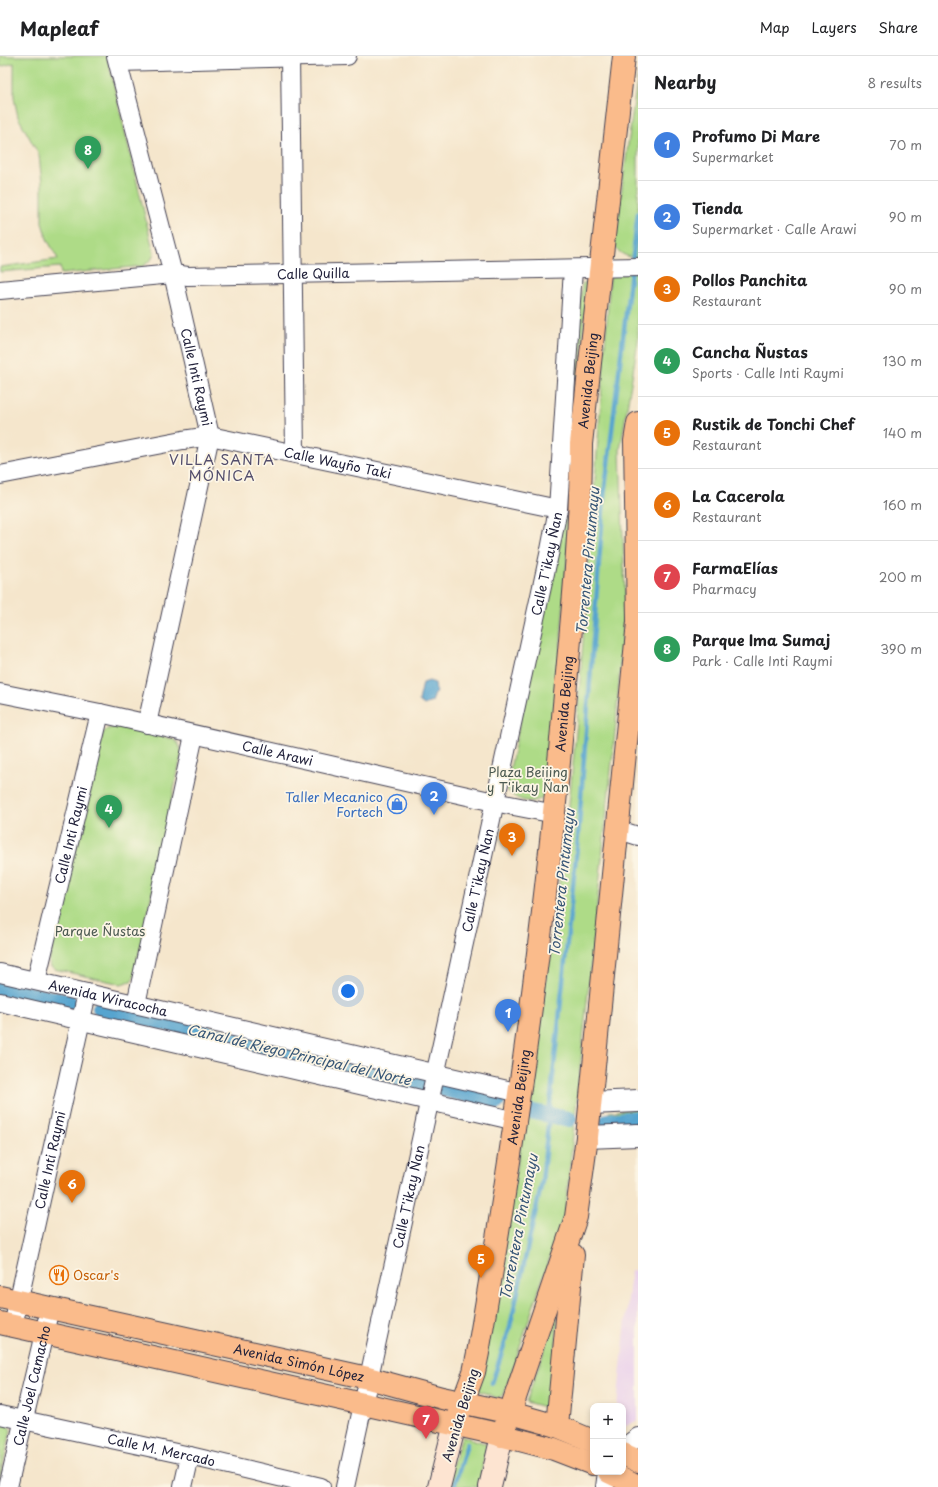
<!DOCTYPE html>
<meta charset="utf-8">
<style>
body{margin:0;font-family:"Playpen Sans",sans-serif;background:#f6f6f6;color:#202124}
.controls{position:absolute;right:12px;bottom:12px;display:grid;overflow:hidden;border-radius:8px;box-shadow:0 2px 6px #0003}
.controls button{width:36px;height:36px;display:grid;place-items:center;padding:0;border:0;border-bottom:1px solid #e0e0e0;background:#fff;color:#202124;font:20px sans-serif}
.you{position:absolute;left:348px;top:935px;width:14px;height:14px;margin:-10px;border:3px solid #fff;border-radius:50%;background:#1a73e8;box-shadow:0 0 0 6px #1a73e833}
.badge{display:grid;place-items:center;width:26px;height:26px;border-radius:50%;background:#d1495b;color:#fff;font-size:13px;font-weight:700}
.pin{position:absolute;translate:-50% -33px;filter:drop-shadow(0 1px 2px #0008)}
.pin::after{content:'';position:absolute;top:21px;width:14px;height:12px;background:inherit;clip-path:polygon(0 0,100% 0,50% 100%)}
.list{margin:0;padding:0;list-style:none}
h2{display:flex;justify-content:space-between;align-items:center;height:52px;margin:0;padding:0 16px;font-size:17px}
h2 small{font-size:13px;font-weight:400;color:#757577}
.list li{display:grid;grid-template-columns:26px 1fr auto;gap:12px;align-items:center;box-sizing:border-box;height:72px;padding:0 16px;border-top:1px solid #e0e0e0}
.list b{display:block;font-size:15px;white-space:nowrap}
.list p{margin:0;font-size:13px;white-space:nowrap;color:#757577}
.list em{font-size:13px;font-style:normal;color:#757577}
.map{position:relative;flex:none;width:638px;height:1431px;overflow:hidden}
header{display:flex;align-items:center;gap:24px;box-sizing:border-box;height:56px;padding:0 20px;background:#fff;border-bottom:1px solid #e0e0e0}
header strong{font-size:19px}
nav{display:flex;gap:22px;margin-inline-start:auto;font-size:14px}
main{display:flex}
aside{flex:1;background:#fff}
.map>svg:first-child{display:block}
.built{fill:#ead1ec}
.green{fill:#aedb87;stroke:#687e61}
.water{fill:#56a4cf;stroke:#3c6385}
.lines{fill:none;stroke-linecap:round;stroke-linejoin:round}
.stream{stroke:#56a4cf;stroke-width:4.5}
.canal{stroke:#56a4cf;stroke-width:16}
.minor-casing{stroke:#423f51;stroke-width:20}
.tertiary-casing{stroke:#423f51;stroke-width:24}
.secondary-casing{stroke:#423f51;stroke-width:24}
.primary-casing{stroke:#423f51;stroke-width:24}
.minor{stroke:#fff;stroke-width:18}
.tertiary{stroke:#fff;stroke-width:22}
.secondary{stroke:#fde4d1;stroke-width:22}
.primary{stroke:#fabb8b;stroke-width:22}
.labels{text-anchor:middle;stroke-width:3.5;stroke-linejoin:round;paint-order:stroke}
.street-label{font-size:13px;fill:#22223b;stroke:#fcf5e5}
.park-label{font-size:13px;fill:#4c5a52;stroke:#fcf5e5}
.shop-label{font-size:13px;fill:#366cbe;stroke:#fcf5e5;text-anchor:end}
.food-label{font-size:13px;fill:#c56008;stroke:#fcf5e5;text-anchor:start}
.neighbourhood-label{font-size:14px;letter-spacing:1px;fill:#524d6c;stroke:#fcf5e5}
.water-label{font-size:14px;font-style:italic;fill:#375676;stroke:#fcf5e5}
</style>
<header>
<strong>Mapleaf</strong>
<nav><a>Map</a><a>Layers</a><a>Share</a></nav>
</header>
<main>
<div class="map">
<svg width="638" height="1431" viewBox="0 0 638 1431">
<rect width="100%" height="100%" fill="#fcf5e5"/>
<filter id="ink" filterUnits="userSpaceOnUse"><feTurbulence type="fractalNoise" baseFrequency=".025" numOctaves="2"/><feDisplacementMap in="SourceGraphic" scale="8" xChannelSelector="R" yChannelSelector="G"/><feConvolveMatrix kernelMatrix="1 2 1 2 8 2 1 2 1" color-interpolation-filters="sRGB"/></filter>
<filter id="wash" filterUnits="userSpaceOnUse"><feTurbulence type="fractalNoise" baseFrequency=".012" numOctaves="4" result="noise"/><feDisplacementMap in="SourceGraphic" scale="16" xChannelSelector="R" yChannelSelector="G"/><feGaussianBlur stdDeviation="0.9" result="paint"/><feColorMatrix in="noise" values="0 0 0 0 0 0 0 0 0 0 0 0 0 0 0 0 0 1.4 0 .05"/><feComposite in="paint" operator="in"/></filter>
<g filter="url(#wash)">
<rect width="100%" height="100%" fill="#f5e6cc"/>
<polygon class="built" points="631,1214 638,1215 638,1364 624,1371 623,1350 617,1350"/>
<g class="green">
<polygon points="0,0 107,0 154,198 151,204 143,210 61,218 60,211 0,216 0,211 58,203 47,183 42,167 42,128 39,99 18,61 14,42 14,7 0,11"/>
<path d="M638 17V202H637C627 201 619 198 614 189Z"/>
<polygon points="638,216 638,285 620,394 625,539 616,667 565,1156 504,1338 498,1342 477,1334 531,1030 567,770 577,666 610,223 614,219"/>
<path d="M585 226 587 229 560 597 546 738C536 751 514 745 506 732L563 462 582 228Z"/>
<polygon points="118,670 173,683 178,687 182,696 134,921 131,925 121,928 54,913 50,910 49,905 103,677 107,673"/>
<polygon points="638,1052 638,1058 614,1060 608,1059 609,1056"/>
<polygon points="558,1256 552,1353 526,1346"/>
<polygon points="3,1367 7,1368 11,1374 0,1423 0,1370"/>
<polygon points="462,1380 487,1388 478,1431 445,1431"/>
</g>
<polygon class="water" points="429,625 435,627 436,635 432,646 424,649 419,645 423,627"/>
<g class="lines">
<g class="stream">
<polyline points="632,208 638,157"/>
<polyline points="492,1327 510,1271 542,1126 578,781 604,441 631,215"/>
<polyline points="454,1431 467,1388"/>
</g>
<g class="canal">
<polyline points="0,932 69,946"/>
<polyline points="100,952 497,1046"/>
<polyline points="534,1056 569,1063"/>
<polyline points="608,1065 638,1062"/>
</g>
</g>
</g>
<g filter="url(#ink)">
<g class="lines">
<defs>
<g id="minor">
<path id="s1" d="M116 0 173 218 210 380 147 668"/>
<polyline points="290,0 295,397"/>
<polyline points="118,6 347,0"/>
<path id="s2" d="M0 234 173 218 188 220 638 211"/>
<path id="s3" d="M0 419 183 384 210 380 558 453"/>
<path id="s4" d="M0 637 100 657 494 746 555 758"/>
<polyline points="616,773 638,780"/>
<path id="s5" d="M0 917 520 1037"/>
<path id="s6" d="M36 925 100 657"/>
<polyline points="0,946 516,1065"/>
<polyline points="136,948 194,679"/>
<path id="s7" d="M13 1270 87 937"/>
<path id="s8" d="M0 1359 190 1400 321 1431"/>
<polyline points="623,1392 638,1381"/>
<path id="s9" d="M8 1431 50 1252"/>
<polyline points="183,1431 190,1400"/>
<path id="s10" d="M345 1431 550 494 558 453 573 213"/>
<polyline points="605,1431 607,1416"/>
</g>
<g id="tertiary">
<polyline points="590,1047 638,1045"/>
<polyline points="587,1081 638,1079"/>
</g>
<g id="secondary">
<polyline points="439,1431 455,1368"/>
<polyline points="490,1431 502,1380"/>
</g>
<g id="primary">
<polyline points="638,367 635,385 638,565"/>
<path id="s11" d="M0 1241 368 1322 442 1342 511 1357 557 1370 593 1385"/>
<polyline points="0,1267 493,1377 554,1393 593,1408"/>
<path id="s12" d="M455 1368 474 1316 478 1297C515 1082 546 867 564 649 572 562 581 475 581 388L624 0"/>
<polyline points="557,1370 573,1199"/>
<polyline points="502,1380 576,1161 587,1081 638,566"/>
<polyline points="623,1398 638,1405"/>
<polyline points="609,1416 638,1430"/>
</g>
</defs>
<use href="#minor" class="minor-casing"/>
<use href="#tertiary" class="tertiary-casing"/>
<use href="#secondary" class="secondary-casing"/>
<use href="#primary" class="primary-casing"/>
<use href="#minor" class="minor"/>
<use href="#tertiary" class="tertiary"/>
<use href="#secondary" class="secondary"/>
<use href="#primary" class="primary"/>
</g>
</g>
<defs>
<symbol id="shop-ring" viewBox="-11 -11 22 22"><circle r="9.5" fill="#fcf5e5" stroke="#3f7fe0" stroke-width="1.5"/><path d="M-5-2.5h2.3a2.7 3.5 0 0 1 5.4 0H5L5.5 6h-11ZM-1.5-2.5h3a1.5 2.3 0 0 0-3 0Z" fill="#3f7fe0"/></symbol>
<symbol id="restaurant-ring" viewBox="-11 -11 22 22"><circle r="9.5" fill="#fcf5e5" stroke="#e8710a" stroke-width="1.5"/><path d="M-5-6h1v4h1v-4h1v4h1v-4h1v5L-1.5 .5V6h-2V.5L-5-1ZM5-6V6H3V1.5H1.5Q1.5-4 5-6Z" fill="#e8710a"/></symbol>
</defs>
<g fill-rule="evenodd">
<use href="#shop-ring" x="386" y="737" width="22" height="22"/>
<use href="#restaurant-ring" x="48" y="1208" width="22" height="22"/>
</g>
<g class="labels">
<g class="street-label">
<text dy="5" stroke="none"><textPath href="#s2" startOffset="314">Calle Quilla</textPath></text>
<text dy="5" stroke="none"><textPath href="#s1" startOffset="331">Calle Inti Raymi</textPath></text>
<text dy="5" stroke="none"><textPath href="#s12" startOffset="1054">Avenida Beijing</textPath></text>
<text dy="5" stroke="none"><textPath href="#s3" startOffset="344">Calle Wayño Taki</textPath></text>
<text dy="5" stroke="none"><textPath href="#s10" startOffset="945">Calle T'ikay Ñan</textPath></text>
<text dy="5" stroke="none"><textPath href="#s12" startOffset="730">Avenida Beijing</textPath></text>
<text dy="5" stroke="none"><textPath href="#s4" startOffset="284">Calle Arawi</textPath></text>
<text dy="5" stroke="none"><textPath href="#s6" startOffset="150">Calle Inti Raymi</textPath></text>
<text dy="5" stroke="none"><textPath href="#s10" startOffset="621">Calle T'ikay Ñan</textPath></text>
<text dy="5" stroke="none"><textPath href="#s5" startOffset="111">Avenida Wiracocha</textPath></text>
<text dy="5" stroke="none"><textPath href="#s12" startOffset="334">Avenida Beijing</textPath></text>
<text dy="5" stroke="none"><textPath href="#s7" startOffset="170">Calle Inti Raymi</textPath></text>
<text dy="5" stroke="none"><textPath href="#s10" startOffset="297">Calle T'ikay Ñan</textPath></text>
<text dy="5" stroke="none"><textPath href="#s11" startOffset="306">Avenida Simón López</textPath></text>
<text dy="5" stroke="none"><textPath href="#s9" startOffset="104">Calle Joel Camacho</textPath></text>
<text transform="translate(460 1359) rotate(-73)" y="5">Avenida Beijing</text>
<text dy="5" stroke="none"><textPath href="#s8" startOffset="165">Calle M. Mercado</textPath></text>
</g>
<g class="park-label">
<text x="528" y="721">Plaza Beijing<tspan x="528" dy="15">y T'ikay Ñan</tspan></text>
<text x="100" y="880">Parque Ñustas</text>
</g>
<g class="shop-label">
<text x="383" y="746">Taller Mecanico<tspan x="383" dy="15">Fortech</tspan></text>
</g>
<g class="food-label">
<text x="73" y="1224">Oscar's</text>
</g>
<g class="neighbourhood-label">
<text x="222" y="409">VILLA SANTA<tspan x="222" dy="16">MÓNICA</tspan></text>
</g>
<g class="water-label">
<text transform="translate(588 505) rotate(-85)" y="5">Torrentera Pintumayu</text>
<text transform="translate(562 827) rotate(-84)" y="5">Torrentera Pintumayu</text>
<text transform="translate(299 999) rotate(13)" y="5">Canal de Riego Principal del Norte</text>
<text transform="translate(519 1171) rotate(-79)" y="5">Torrentera Pintumayu</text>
</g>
</g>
</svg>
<div class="controls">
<button>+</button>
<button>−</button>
</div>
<div class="you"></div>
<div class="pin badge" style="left:508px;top:976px;background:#3f7fe0">1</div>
<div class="pin badge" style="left:434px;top:759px;background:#3f7fe0">2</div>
<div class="pin badge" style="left:512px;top:800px;background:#e8710a">3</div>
<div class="pin badge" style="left:109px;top:772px;background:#2e9e5b">4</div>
<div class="pin badge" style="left:481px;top:1222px;background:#e8710a">5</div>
<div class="pin badge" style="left:72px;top:1147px;background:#e8710a">6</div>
<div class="pin badge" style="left:426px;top:1383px;background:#e0444e">7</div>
<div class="pin badge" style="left:88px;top:113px;background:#2e9e5b">8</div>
</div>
<aside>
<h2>Nearby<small>8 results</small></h2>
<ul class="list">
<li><span class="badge" style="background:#3f7fe0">1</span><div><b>Profumo Di Mare</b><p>Supermarket</p></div><em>70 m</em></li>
<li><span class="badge" style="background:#3f7fe0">2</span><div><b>Tienda</b><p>Supermarket · Calle Arawi</p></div><em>90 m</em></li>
<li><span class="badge" style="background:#e8710a">3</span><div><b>Pollos Panchita</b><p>Restaurant</p></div><em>90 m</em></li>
<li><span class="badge" style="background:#2e9e5b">4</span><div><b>Cancha Ñustas</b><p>Sports · Calle Inti Raymi</p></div><em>130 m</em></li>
<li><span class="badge" style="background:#e8710a">5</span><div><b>Rustik de Tonchi Chef</b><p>Restaurant</p></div><em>140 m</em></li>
<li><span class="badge" style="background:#e8710a">6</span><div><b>La Cacerola</b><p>Restaurant</p></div><em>160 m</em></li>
<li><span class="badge" style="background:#e0444e">7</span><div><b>FarmaElías</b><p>Pharmacy</p></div><em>200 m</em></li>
<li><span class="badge" style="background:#2e9e5b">8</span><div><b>Parque Ima Sumaj</b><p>Park · Calle Inti Raymi</p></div><em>390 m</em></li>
</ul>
</aside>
</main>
